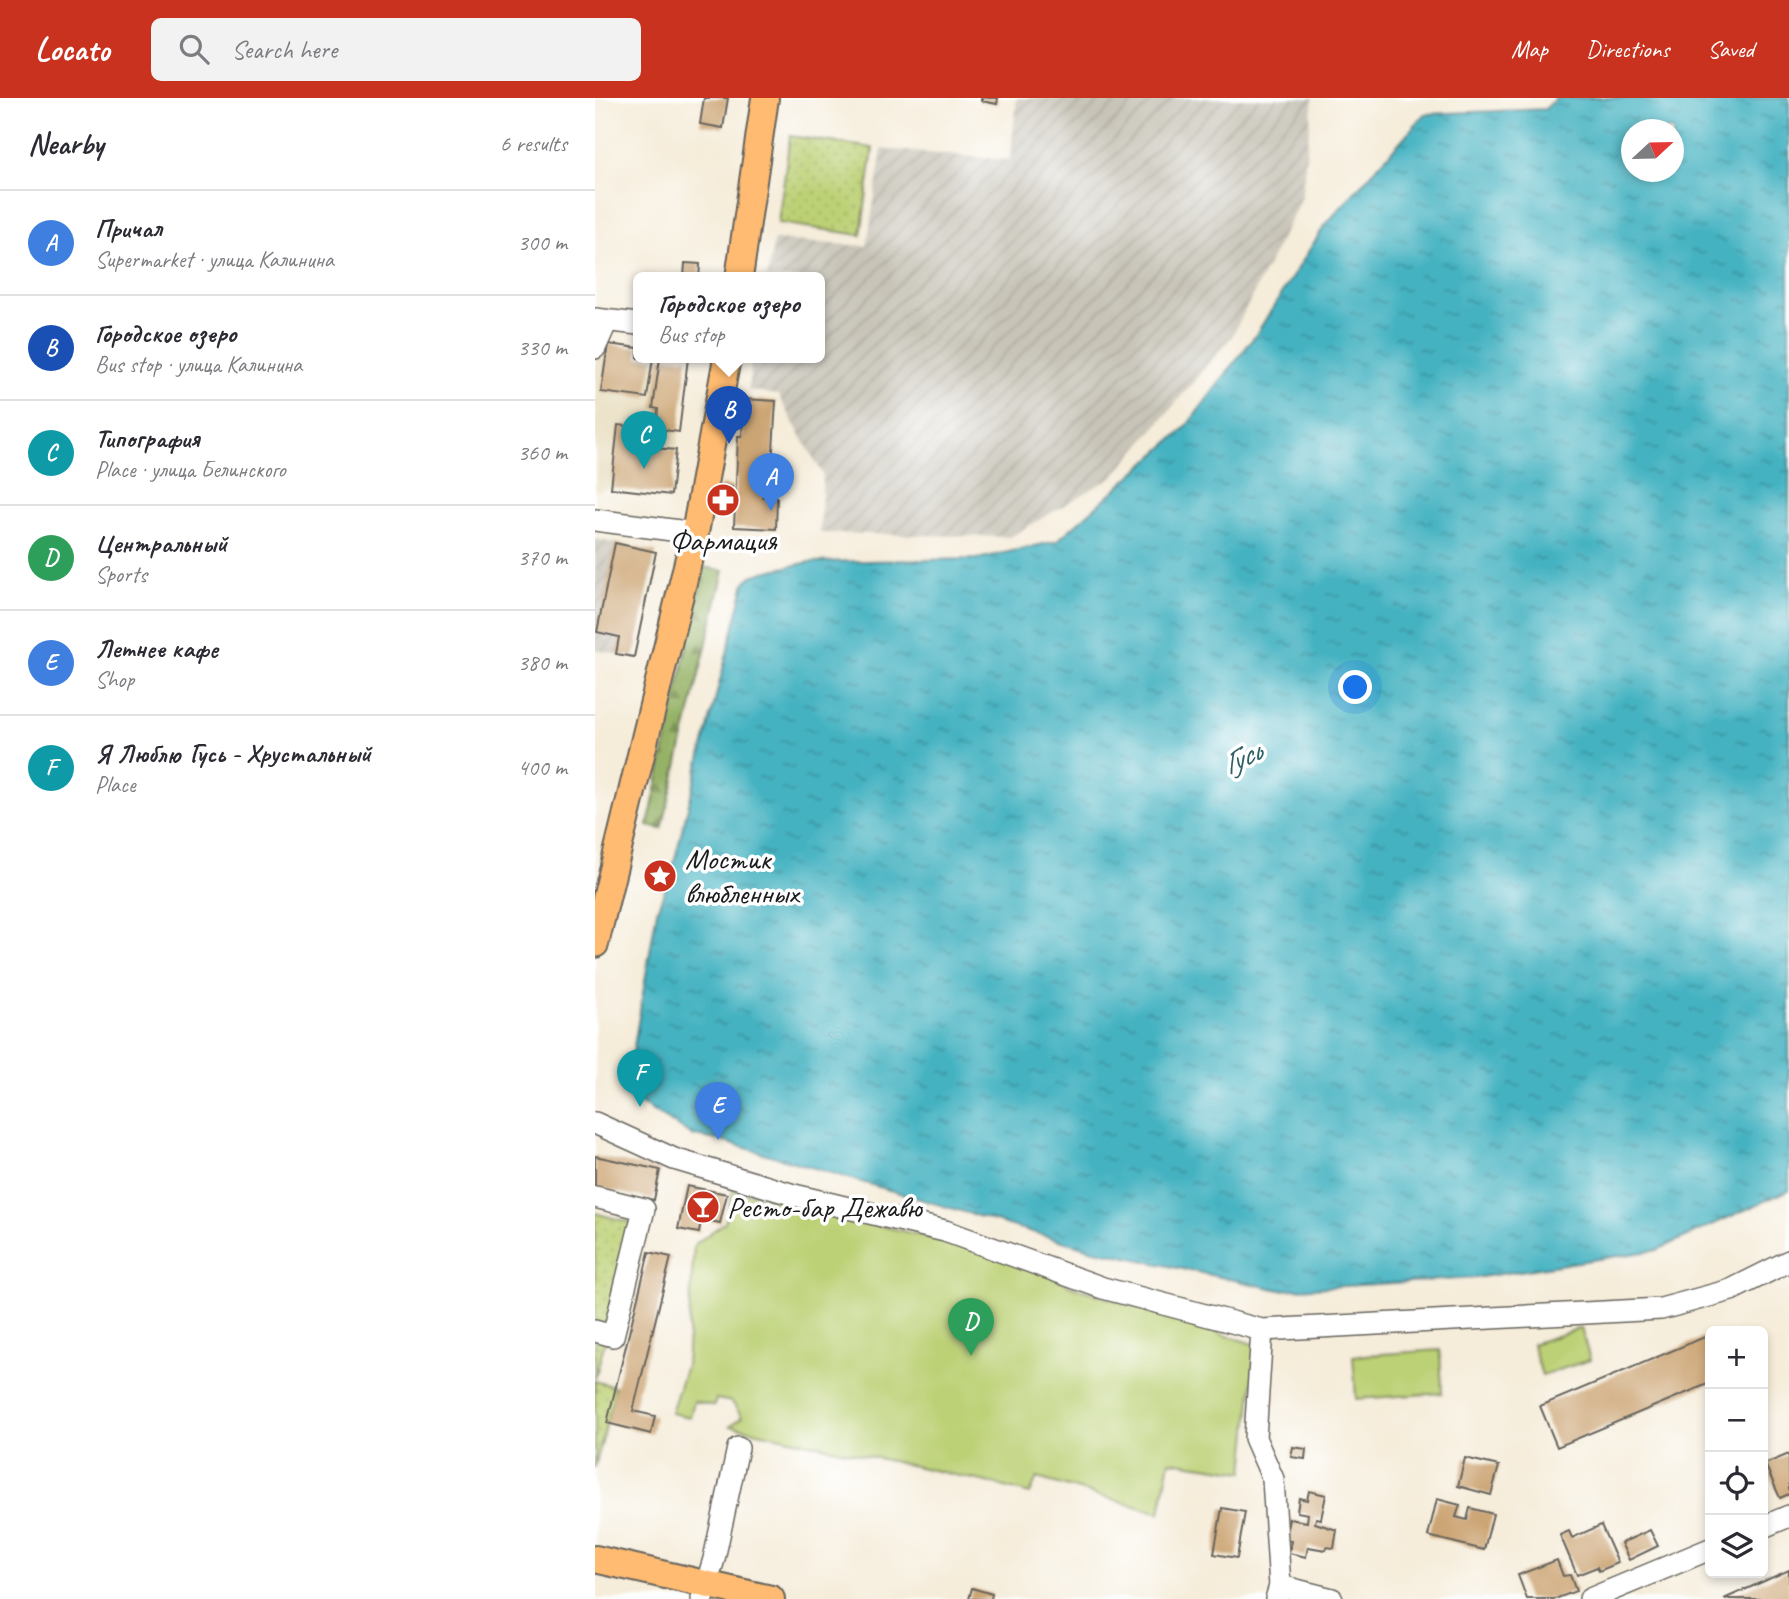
<!DOCTYPE html>
<meta charset="utf-8">
<style>
body{margin:0;font-family:Caveat,sans-serif;background:#f2f2f3;color:#2b2b33}
.controls{position:absolute;right:21px;bottom:21px;display:grid;overflow:hidden;border-radius:10px;box-shadow:0 4px 10px #0003}
.controls button{width:63px;height:63px;display:grid;place-items:center;padding:0;border:0;border-bottom:2px solid #e1e1e2;background:#fff;color:#2b2b33;font:35px sans-serif}
.compass{position:absolute;left:1026px;top:21px;width:63px;height:63px;border-radius:50%;background:#fff;box-shadow:0 4px 10px #0003;rotate:68deg}
.you{position:absolute;left:761px;top:590px;width:24px;height:24px;margin:-18px;border:5px solid #fff;border-radius:50%;background:#1a73e8;box-shadow:0 0 0 10px #1a73e833}
.badge{display:grid;place-items:center;width:46px;height:46px;border-radius:50%;background:#c8321e;color:#fff;font-size:23px;font-weight:700}
.pin{position:absolute;translate:-50% -58px;filter:drop-shadow(0 2px 4px #0008)}
.pin::after{content:'';position:absolute;top:37px;width:24px;height:21px;background:inherit;clip-path:polygon(0 0,100% 0,50% 100%)}
.popup{position:absolute;left:38px;top:174px;width:192px;height:91px;box-sizing:border-box;display:grid;place-content:center;border-radius:10px;background:#fff;filter:drop-shadow(0 2px 5px #0005);font-size:23px;white-space:nowrap;color:#7c7c81}
.popup b{font-size:26px;color:#2b2b33}
.popup::after{content:'';position:absolute;left:50%;top:100%;margin-left:-14px;border:14px solid transparent;border-top-color:#fff}
.list{margin:0;padding:0;list-style:none}
h2{display:flex;justify-content:space-between;align-items:center;height:91px;margin:0;padding:0 28px;font-size:30px}
h2 small{font-size:23px;font-weight:400;color:#7c7c81}
.list li{display:grid;grid-template-columns:46px 1fr auto;gap:21px;align-items:center;box-sizing:border-box;height:105px;padding:0 28px;border-top:2px solid #e1e1e2}
.list b{display:block;font-size:26px;white-space:nowrap}
.list p{margin:0;font-size:23px;white-space:nowrap;color:#7c7c81}
.list em{font-size:23px;font-style:normal;color:#7c7c81}
.icon{flex:none;width:38px;height:38px;fill:none;stroke:currentColor;stroke-width:2;stroke-linecap:round;stroke-linejoin:round}
.map{position:relative;flex:none;width:1194px;height:1501px;overflow:hidden}
header{display:flex;align-items:center;gap:42px;box-sizing:border-box;height:98px;padding:0 35px;background:#c8321e;color:#fff}
header strong{font-size:33px}
nav{display:flex;gap:38px;margin-inline-start:auto;font-size:24px}
.search{width:490px;height:63px;background:#f2f2f3;display:flex;align-items:center;gap:18px;box-sizing:border-box;padding:0 24px;border-radius:10px;color:#7c7c81;font-size:26px}
main{display:flex}
aside{flex:1;background:#fff}
.map>svg:first-child{display:block}
.built{fill:#e6daba}
.industrial{fill:url(#industrial-furrows)}
.forest{fill:url(#forest-firs);stroke:#586741;stroke-width:2}
.park{fill:url(#park-dots);stroke:#6c7648;stroke-width:2}
.garden{fill:#bcd074;stroke:#6c7648;stroke-width:2}
.water{fill:url(#water-ripples);stroke:#30676e;stroke-width:2;fill-rule:evenodd}
.building{fill:#cca574}
.lines{fill:none;stroke-linecap:round;stroke-linejoin:round}
.minor-casing{stroke:#68655e;stroke-width:24}
.major-casing{stroke:#68655e;stroke-width:30}
.minor{stroke:#fff;stroke-width:21}
.major{stroke:#ffbb71;stroke-width:26}
.labels{text-anchor:middle;stroke-width:7;stroke-linejoin:round;paint-order:stroke}
.poi-label{font-size:30px;fill:#1c1c1c;stroke:#fff;text-anchor:start}
.water-label{font-size:32px;font-style:italic;fill:#2e6066;stroke:#fff}
</style>
<header>
<strong>Locato</strong>
<div class="search"><svg class="icon" aria-label="search" viewBox="0 0 24 24"><circle cx="10" cy="10" r="6"/><path d="M15 15l6 6"/></svg>Search here</div>
<nav><a>Map</a><a>Directions</a><a>Saved</a></nav>
</header>
<main>
<aside>
<h2>Nearby<small>6 results</small></h2>
<ul class="list">
<li><span class="badge" style="background:#3f7fe0">A</span><div><b>Причал</b><p>Supermarket · улица Калинина</p></div><em>300 m</em></li>
<li><span class="badge" style="background:#1a4fb4">B</span><div><b>Городское озеро</b><p>Bus stop · улица Калинина</p></div><em>330 m</em></li>
<li><span class="badge" style="background:#0f9aa8">C</span><div><b>Типография</b><p>Place · улица Белинского</p></div><em>360 m</em></li>
<li><span class="badge" style="background:#2e9e5b">D</span><div><b>Центральный</b><p>Sports</p></div><em>370 m</em></li>
<li><span class="badge" style="background:#3f7fe0">E</span><div><b>Летнее кафе</b><p>Shop</p></div><em>380 m</em></li>
<li><span class="badge" style="background:#0f9aa8">F</span><div><b>Я Люблю Гусь - Хрустальный</b><p>Place</p></div><em>400 m</em></li>
</ul>
</aside>
<div class="map">
<svg width="1194" height="1501" viewBox="0 0 1194 1501">
<defs>
<pattern id="industrial-furrows" width="10" height="10" patternUnits="userSpaceOnUse" patternTransform="scale(1.75)"><rect width="10" height="10" fill="#c8c4b8"/><path d="M-1 1l2-2M0 10L10 0M9 11l2-2" fill="none" stroke="#aba89e"/></pattern>
<pattern id="forest-firs" width="22" height="20" patternUnits="userSpaceOnUse" patternTransform="scale(1.75)"><rect width="22" height="20" fill="#95b266"/><path d="M5 1l3.5 6h-7zM16 11l3.5 6h-7z" fill="#799053"/></pattern>
<pattern id="park-dots" width="8" height="8" patternUnits="userSpaceOnUse" patternTransform="scale(1.75)"><rect width="8" height="8" fill="#bcd074"/><path d="M2 2h.1M6 6h.1" fill="none" stroke="#a1b264" stroke-width="1.8" stroke-linecap="round"/></pattern>
<pattern id="water-ripples" width="26" height="14" patternUnits="userSpaceOnUse" patternTransform="scale(1.75)"><rect width="26" height="14" fill="#45b2c1"/><path d="M2 4q2-2 4 0t4 0M15 11q2-2 4 0t4 0" fill="none" stroke="#39909c"/></pattern>
</defs>
<rect width="100%" height="100%" fill="#fff"/>
<filter id="ink" filterUnits="userSpaceOnUse"><feTurbulence type="fractalNoise" baseFrequency=".0143" numOctaves="2"/><feDisplacementMap in="SourceGraphic" scale="14" xChannelSelector="R" yChannelSelector="G"/><feConvolveMatrix kernelMatrix="1 2 1 2 8 2 1 2 1" color-interpolation-filters="sRGB"/></filter>
<filter id="wash" filterUnits="userSpaceOnUse"><feTurbulence type="fractalNoise" baseFrequency=".00686" numOctaves="4" result="noise"/><feDisplacementMap in="SourceGraphic" scale="28" xChannelSelector="R" yChannelSelector="G"/><feGaussianBlur stdDeviation="1.57" result="paint"/><feColorMatrix in="noise" values="0 0 0 0 0 0 0 0 0 0 0 0 0 0 0 0 0 1.4 0 .05"/><feComposite in="paint" operator="in"/></filter>
<g filter="url(#wash)">
<rect width="100%" height="100%" fill="#f5ecd9"/>
<polygon class="built" points="13,246 43,260 93,260 76,397 16,390 0,394 0,257 11,258"/>
<g class="industrial">
<polygon points="422,0 718,0 706,101 637,238 519,378 415,439 225,435 228,377 183,297 153,292 157,260 225,260 225,180 172,180 179,142 272,148 287,51 415,62"/>
<polygon points="0,441 61,454 39,559 0,552"/>
</g>
<polygon class="forest" points="109,469 129,473 67,731 53,728"/>
<g class="park">
<polygon points="195,38 278,50 266,137 183,125"/>
<polygon points="0,1115 41,1126 0,1281"/>
<polygon points="0,1283 21,1289 0,1370"/>
</g>
<g class="garden">
<polygon points="138,1092 419,1160 479,1189 658,1246 661,1249 649,1374 575,1363 565,1415 442,1380 435,1396 396,1385 136,1328 147,1319 137,1304 121,1301 119,1308 99,1303 95,1319 76,1315 91,1267 99,1147 130,1124"/>
<polygon points="986,1230 995,1262 947,1277 937,1246"/>
<polygon points="845,1252 847,1295 761,1301 758,1258"/>
</g>
<path class="water" d="M961 0H1194V1092L1062 1152 879 1180 685 1192 495 1151 123 1042 99 1038 33 998 34 978 62 812 76 776 150 484 157 478 169 474 214 464 382 461 462 443 590 330 662 235 730 127 830 16 950 11ZM1036 32H1078V74H1036Z"/>
<g id="blocks">
<g class="building">
<polygon points="109,0 133,0 128,30 105,26"/>
<polygon points="386,0 403,0 402,6 386,3"/>
<polygon points="90,165 105,166 104,180 89,180"/>
<polygon points="13,246 43,250 43,260 58,260 52,300 6,294"/>
<polygon points="65,260 93,260 84,334 61,331 63,311 58,310"/>
<polygon points="149,301 181,303 177,368 170,367 168,399 182,400 181,431 139,429 143,338 147,338"/>
<polygon points="40,322 52,323 49,349 81,352 76,397 16,390 23,327 40,329"/>
<polygon points="126,387 137,389 133,410 121,408"/>
<polygon points="20,445 61,454 39,559 21,556 24,539 2,534"/>
<polygon points="0,1058 65,1072 59,1102 0,1089"/>
<polygon points="92,1088 132,1096 125,1125 106,1121 104,1135 83,1131"/>
<polygon points="54,1154 76,1159 38,1313 60,1318 56,1336 12,1325"/>
<polygon points="1112,1238 1115,1246 1115,1285 962,1349 945,1308"/>
<polygon points="698,1349 711,1351 710,1361 696,1359"/>
<polygon points="1194,1356 1194,1396 1185,1400 1170,1366"/>
<polygon points="870,1360 904,1368 896,1397 863,1388"/>
<polygon points="714,1393 731,1397 726,1421 721,1420 720,1425 742,1432 739,1450 732,1449 731,1452 713,1449 711,1459 694,1455 696,1443 690,1442 694,1421 712,1424 713,1416 702,1414 704,1400 712,1402"/>
<polygon points="842,1401 865,1407 861,1419 872,1422 875,1410 898,1416 889,1452 833,1438"/>
<polygon points="627,1410 650,1414 642,1460 619,1456"/>
<polygon points="1006,1427 1023,1465 1004,1473 1002,1469 982,1477 965,1437 974,1433 977,1440"/>
<polygon points="1055,1432 1063,1448 1034,1462 1026,1445"/>
<polygon points="962,1462 968,1478 975,1477 981,1493 960,1501 932,1501 923,1477"/>
<polygon points="1194,1472 1194,1501 1129,1501"/>
<polygon points="377,1490 397,1496 396,1501 374,1501"/>
</g>
</g>
</g>
<g filter="url(#ink)">
<use href="#blocks" fill-opacity="0" stroke="#68655e" stroke-width="2"/>
<g class="lines">
<defs>
<g id="minor">
<polyline points="0,221 43,226"/>
<polyline points="0,250 12,223"/>
<polyline points="0,422 100,435"/>
<polyline points="0,1025 79,1061 199,1097 350,1133 508,1190 667,1232 1066,1211 1136,1192 1194,1163"/>
<polyline points="0,1099 49,1111 18,1238 0,1233"/>
<polyline points="667,1232 660,1340 678,1381 685,1488 681,1501"/>
<polyline points="1168,1429 1194,1418"/>
<polyline points="685,1488 737,1501"/>
<polyline points="107,1501 119,1461 143,1350"/>
<polyline points="995,1501 1115,1451"/>
</g>
<g id="major">
<polyline points="144,180 170,0"/>
<polyline points="0,846 100,435 132,260"/>
<polyline points="0,1461 176,1501"/>
</g>
</defs>
<use href="#minor" class="minor-casing"/>
<use href="#major" class="major-casing"/>
<use href="#minor" class="minor"/>
<use href="#major" class="major"/>
</g>
</g>
<defs>
<symbol id="pharmacy-disc" viewBox="-11 -11 22 22"><circle r="9.5" fill="#c8321e" stroke="#fff"/><path d="M-2-6h4v4h4v4h-4v4h-4v-4h-4v-4h4Z" fill="#fff"/></symbol>
<symbol id="sight-disc" viewBox="-11 -11 22 22"><circle r="9.5" fill="#c8321e" stroke="#fff"/><path d="M0-6L1.8-2.2L6-1.7L2.9 1.2L3.7 5.4L0 3.3L-3.7 5.4L-2.9 1.2L-6-1.7L-1.8-2.2Z" fill="#fff"/></symbol>
<symbol id="bar-disc" viewBox="-11 -11 22 22"><circle r="9.5" fill="#c8321e" stroke="#fff"/><path d="M-6-5H6L.8 .8V4.5H3.5V6h-7V4.5H-.8V.8Z" fill="#fff"/></symbol>
</defs>
<g fill-rule="evenodd">
<use href="#pharmacy-disc" x="109" y="383" width="38" height="38"/>
<use href="#sight-disc" x="46" y="759" width="38" height="38"/>
<use href="#bar-disc" x="89" y="1090" width="38" height="38"/>
</g>
<g class="labels">
<g class="poi-label">
<text x="128" y="452" text-anchor="middle">Фармация</text>
<text x="90" y="771">Мостик<tspan x="90" dy="34">влюбленных</tspan></text>
<text x="132" y="1119">Ресто-бар Дежавю</text>
</g>
<g class="water-label">
<text transform="translate(646 659) rotate(-25)" y="11">Гусь</text>
</g>
</g>
</svg>
<div class="controls">
<button>+</button>
<button>−</button>
<button><svg class="icon" aria-label="locate" viewBox="0 0 24 24"><circle cx="12" cy="12" r="6"/><path d="M12 2v4M12 18v4M2 12h4M18 12h4"/></svg></button>
<button><svg class="icon" aria-label="layers" viewBox="0 0 24 24"><path d="M12 4l9 5-9 5-9-5zM3 14l9 5 9-5"/></svg></button>
</div>
<svg class="compass" viewBox="-18 -18 36 36"><path d="M0-13l5 13h-10z" fill="#e53935"/><path d="M0 13l5-13h-10z" fill="#7c7c81"/></svg>
<div class="you"></div>
<div class="pin badge" style="left:176px;top:413px;background:#3f7fe0">A</div>
<div class="pin badge" style="left:134px;top:346px;background:#1a4fb4">B</div>
<div class="popup"><b>Городское озеро</b>Bus stop</div>
<div class="pin badge" style="left:49px;top:371px;background:#0f9aa8">C</div>
<div class="pin badge" style="left:376px;top:1258px;background:#2e9e5b">D</div>
<div class="pin badge" style="left:123px;top:1042px;background:#3f7fe0">E</div>
<div class="pin badge" style="left:45px;top:1009px;background:#0f9aa8">F</div>
</div>
</main>
